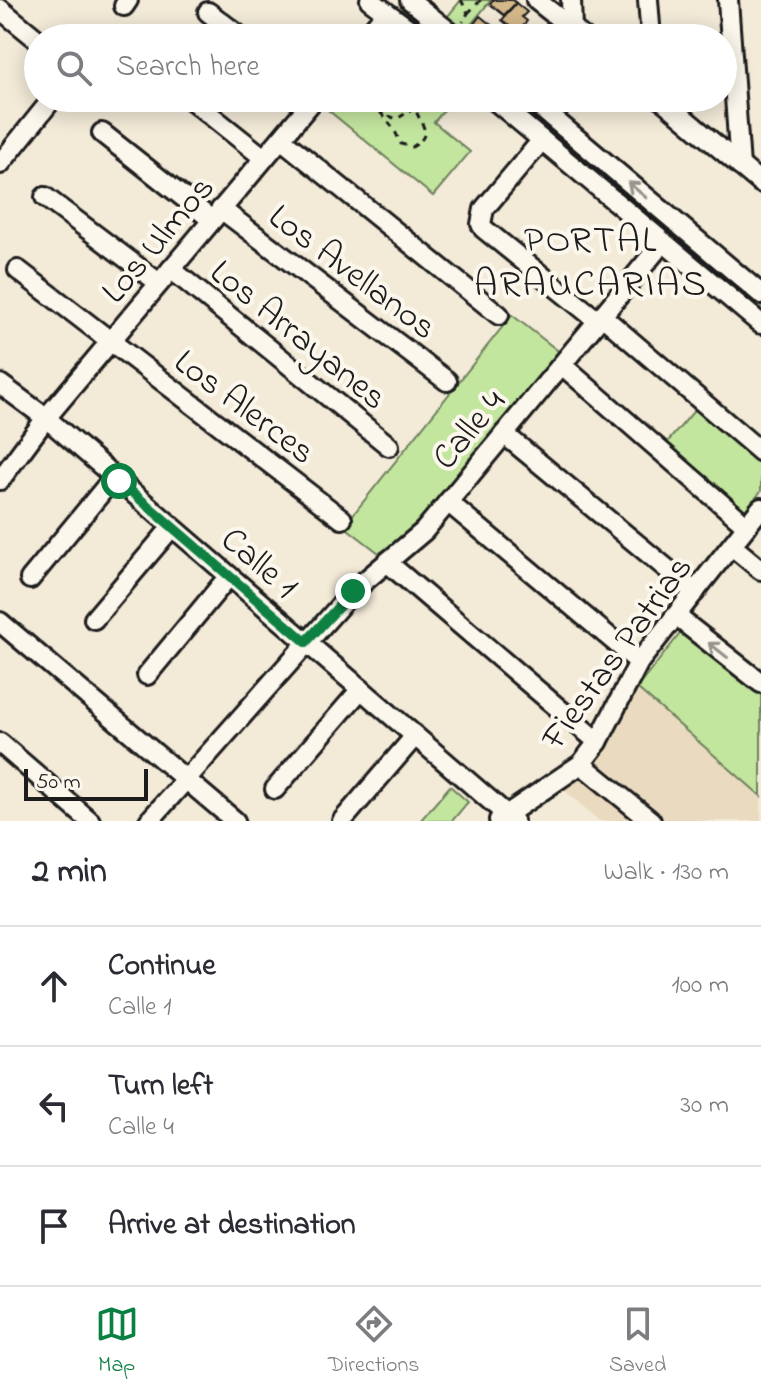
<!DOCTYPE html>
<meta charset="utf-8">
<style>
body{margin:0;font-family:"Indie Flower",sans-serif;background:#f2f2f3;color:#2b2b33}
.scale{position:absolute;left:24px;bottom:20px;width:124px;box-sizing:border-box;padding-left:8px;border:4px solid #1c1c1c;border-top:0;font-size:22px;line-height:28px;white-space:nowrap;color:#1c1c1c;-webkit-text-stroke:6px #fbf7ec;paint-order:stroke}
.stop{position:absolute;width:24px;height:24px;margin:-18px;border:6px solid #0b8043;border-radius:50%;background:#fff}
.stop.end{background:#0b8043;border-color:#fff;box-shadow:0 2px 8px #0008}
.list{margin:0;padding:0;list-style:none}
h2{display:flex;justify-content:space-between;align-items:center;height:104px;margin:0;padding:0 32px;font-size:34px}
h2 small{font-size:26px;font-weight:400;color:#7c7c81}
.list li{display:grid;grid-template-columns:52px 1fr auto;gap:24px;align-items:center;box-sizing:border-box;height:120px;padding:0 32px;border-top:2px solid #e1e1e2}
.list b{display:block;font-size:30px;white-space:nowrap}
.list p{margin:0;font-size:26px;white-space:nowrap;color:#7c7c81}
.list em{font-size:26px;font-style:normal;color:#7c7c81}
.icon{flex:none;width:44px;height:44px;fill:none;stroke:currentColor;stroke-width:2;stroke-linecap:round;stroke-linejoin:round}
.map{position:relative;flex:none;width:761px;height:821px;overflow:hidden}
.search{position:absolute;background:#fff;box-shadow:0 4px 20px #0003;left:24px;right:24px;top:24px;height:88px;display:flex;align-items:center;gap:20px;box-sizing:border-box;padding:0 28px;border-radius:44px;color:#7c7c81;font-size:30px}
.sheet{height:464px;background:#fff}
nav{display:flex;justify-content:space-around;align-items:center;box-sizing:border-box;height:112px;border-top:2px solid #e1e1e2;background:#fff;font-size:22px;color:#7c7c81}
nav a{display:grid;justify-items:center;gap:4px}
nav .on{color:#0b8043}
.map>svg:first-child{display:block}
.built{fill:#eadbc0}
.green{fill:#c3e69f;stroke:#70815e;stroke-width:2}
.building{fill:#d4b889;stroke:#1c1c1c;stroke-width:2}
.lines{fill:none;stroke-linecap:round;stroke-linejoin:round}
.minor-casing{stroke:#1c1c1c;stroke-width:24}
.path{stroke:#1c1c1c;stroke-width:3;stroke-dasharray:6 6;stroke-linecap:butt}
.minor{stroke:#fbf7ec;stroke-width:18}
.oneway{stroke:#97948e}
.route{stroke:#0b8043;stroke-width:10}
.labels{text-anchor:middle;stroke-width:8;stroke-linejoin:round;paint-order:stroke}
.street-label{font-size:36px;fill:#1c1c1c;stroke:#fbf7ec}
.neighbourhood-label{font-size:38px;letter-spacing:2px;fill:#1c1c1c;stroke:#fbf7ec}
</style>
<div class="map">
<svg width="761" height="821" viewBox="0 0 761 821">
<rect width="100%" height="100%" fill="#f3ead8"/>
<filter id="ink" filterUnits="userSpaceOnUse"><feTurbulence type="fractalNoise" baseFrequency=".0125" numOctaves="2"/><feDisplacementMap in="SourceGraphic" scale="16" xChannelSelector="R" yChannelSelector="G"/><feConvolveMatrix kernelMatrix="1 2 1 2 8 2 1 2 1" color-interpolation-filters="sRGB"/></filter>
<g filter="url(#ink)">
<polygon class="built" points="637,688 761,796 761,821 599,821 561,787 578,778 604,753"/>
<g class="green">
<polygon points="461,0 491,0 465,32 447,17"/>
<polygon points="337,98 454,98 434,122 470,152 433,196 328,110"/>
<polygon points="505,98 516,98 761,302 761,311"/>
<polygon points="512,315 562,354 422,517 396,543 379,553 344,526"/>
<polygon points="698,406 761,460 761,491 745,512 665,445"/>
<polygon points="683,630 761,693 761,796 637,688"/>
<polygon points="450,786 468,802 452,821 420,821"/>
</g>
<g class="building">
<polygon points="493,0 513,0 516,3 504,15 490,4"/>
<polygon points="516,3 527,12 522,17 527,21 518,33 502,20"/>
<polygon points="480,16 495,28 487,38 479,38 472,33 476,28 473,25"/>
</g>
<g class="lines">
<defs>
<g id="minor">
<polyline points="370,0 421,38"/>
<polyline points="410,0 457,38"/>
<polyline points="536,0 584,38"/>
<polyline points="571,0 572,29"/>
<polyline points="648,0 651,38"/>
<polyline points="728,0 740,166"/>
<polyline points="124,6 128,0"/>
<polyline points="0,9 38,40"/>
<polyline points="208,12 242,38"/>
<polyline points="365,38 386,13"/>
<polyline points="189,98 264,158"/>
<polyline points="492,98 761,324"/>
<polyline points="529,98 761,294"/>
<polyline points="660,98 761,183"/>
<polyline points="102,133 212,220"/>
<polyline points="281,139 499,315"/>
<polyline points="542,140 484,209 481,224 484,229 598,321"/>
<polyline points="0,164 53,98"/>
<polyline points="45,197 159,283"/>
<polyline points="221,209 447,381"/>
<polyline points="171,269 389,446"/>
<polyline points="18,270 342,519"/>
<polyline points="602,316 761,452"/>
<polyline points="562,365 747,526"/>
<polyline points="0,384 46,418 514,821"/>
<polyline points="504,434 695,592"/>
<polyline points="0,480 46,418 315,98"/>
<polyline points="448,502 639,662"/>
<polyline points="732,546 761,570"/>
<polyline points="388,563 598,742"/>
<polyline points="30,579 114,477"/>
<polyline points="676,616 761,683"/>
<polyline points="94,619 172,527"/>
<polyline points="0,622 235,821"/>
<polyline points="147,675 229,576"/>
<polyline points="0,743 90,821"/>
<polyline points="581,764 651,821"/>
<polyline points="275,789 361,689"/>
<polyline points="499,820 581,764 598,742 639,662 761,508"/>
<polyline points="149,821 353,591 424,531 663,242"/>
<polyline points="342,821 415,736"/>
</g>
</defs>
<use href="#minor" class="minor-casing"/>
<g class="path">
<polyline points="461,0 468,13 463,22"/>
<polyline points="468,13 481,0"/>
<polyline points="376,98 381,113 397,119 411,110 414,98"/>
<polyline points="389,98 389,103 394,106 399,104 401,98"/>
<path d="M333 100C347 111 360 110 376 103"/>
<path d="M381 113 394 129 401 144 412 147C437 133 417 122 414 104"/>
</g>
<use href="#minor" class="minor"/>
</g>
<defs><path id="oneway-shaft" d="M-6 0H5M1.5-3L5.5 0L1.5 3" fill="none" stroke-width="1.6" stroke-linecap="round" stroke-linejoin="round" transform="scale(2)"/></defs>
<g class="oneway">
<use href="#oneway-shaft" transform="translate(637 190) rotate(-140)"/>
<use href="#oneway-shaft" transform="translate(718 650) rotate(-142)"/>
</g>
</g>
<g class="lines" filter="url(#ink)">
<polyline class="route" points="119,481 306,642 353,591"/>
</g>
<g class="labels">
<g class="street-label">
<text transform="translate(156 238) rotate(-50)" y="13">Los Ulmos</text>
<text transform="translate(354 270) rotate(37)" y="13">Los Avellanos</text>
<text transform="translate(300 333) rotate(39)" y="13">Los Arrayanes</text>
<text transform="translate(246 405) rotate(37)" y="13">Los Alerces</text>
<text transform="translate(467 428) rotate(-50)" y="13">Calle 4</text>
<text transform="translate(261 561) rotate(41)" y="13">Calle 1</text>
<text transform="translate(615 651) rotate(-54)" y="13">Fiestas Patrias</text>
</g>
<g class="neighbourhood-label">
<text x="591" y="251">PORTAL<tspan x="591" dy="44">ARAUCARIAS</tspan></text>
</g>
</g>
</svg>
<div class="scale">50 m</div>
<div class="stop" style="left:119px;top:481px"></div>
<div class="stop end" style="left:353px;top:591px"></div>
<div class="search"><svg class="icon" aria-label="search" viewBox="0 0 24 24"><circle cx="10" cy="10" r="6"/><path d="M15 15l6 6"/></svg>Search here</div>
</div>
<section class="sheet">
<h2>2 min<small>Walk · 130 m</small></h2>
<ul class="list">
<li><svg class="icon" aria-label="ahead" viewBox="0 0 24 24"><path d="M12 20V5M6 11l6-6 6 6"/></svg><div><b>Continue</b><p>Calle 1</p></div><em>100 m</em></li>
<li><svg class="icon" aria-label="left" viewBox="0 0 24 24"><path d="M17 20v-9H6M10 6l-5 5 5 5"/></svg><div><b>Turn left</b><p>Calle 4</p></div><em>30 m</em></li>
<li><svg class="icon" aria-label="arrive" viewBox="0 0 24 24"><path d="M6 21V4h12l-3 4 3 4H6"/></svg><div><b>Arrive at destination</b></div></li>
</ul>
</section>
<nav>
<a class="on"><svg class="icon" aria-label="map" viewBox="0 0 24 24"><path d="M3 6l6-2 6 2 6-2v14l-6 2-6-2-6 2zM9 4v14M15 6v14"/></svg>Map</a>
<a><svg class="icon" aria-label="directions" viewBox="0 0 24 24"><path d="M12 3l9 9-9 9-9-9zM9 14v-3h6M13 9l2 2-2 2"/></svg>Directions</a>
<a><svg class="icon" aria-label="saved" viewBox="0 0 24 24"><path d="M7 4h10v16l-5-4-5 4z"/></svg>Saved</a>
</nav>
